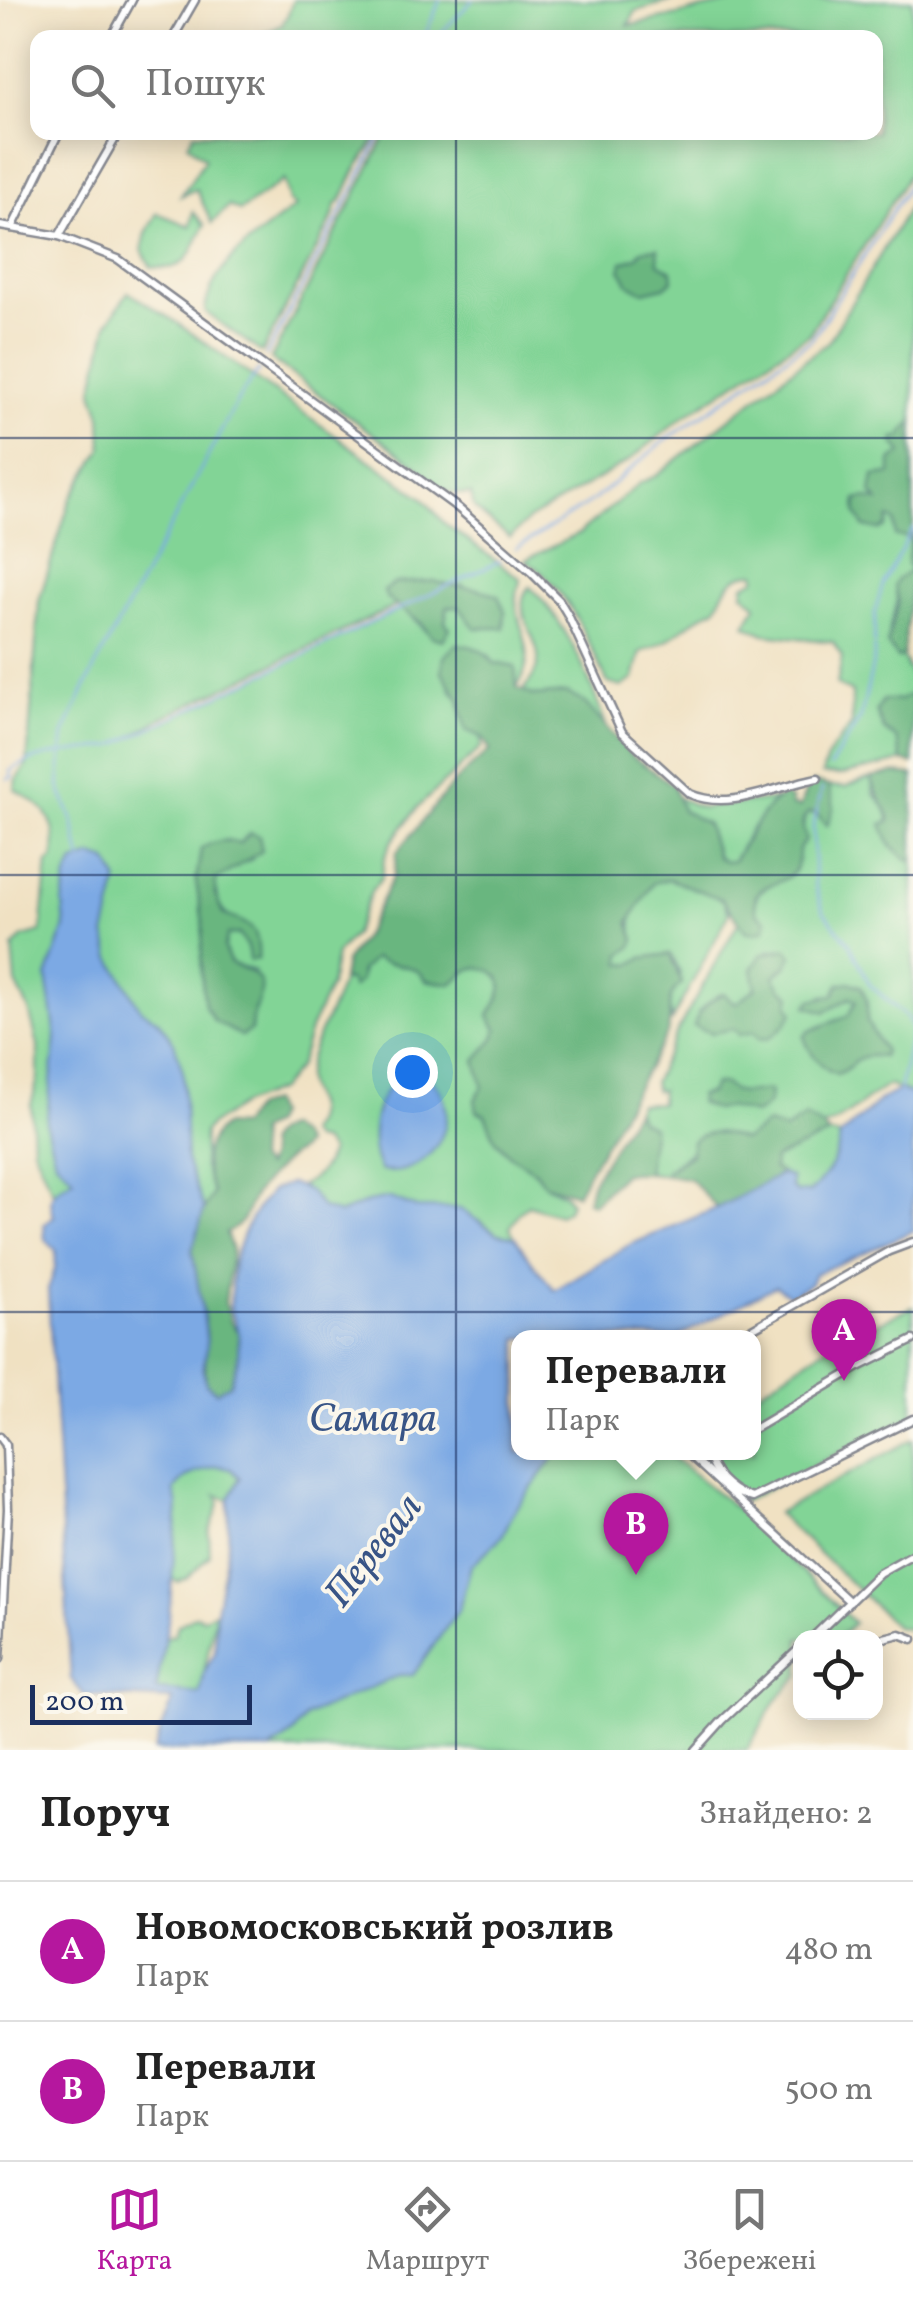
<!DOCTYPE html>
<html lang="uk">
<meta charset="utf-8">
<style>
body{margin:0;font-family:Vollkorn,serif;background:#f2f2f2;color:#222}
.controls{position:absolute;right:30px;bottom:30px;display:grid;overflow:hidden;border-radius:20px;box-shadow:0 5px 25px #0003}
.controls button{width:90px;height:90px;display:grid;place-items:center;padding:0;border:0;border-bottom:2px solid #e0e0e0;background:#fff;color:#222;font:50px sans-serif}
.scale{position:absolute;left:30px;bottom:25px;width:222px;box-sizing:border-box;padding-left:10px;border:5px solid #1b2f5e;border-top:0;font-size:28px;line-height:35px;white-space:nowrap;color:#1b2f5e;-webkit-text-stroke:8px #fbf7ec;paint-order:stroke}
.you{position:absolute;left:412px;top:1072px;width:35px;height:35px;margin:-25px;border:8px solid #fff;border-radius:50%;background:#1a73e8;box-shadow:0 0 0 15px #1a73e833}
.badge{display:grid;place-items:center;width:65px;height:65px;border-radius:50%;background:#b5179e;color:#fff;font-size:32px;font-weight:700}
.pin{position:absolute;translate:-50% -82px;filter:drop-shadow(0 2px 5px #0008)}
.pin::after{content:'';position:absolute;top:52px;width:35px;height:30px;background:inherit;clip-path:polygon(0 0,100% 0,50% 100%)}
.popup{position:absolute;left:511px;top:1330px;width:250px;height:130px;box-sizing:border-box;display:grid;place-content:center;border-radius:20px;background:#fff;filter:drop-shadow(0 2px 8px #0005);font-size:32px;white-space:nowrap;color:#767676}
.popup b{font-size:38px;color:#222}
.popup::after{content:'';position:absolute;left:50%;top:100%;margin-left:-20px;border:20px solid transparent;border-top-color:#fff}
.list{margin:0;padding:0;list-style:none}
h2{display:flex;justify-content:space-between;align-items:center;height:130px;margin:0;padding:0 40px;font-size:42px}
h2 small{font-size:32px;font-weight:400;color:#767676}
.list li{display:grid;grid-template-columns:65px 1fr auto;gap:30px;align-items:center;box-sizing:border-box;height:140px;padding:0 40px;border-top:2px solid #e0e0e0}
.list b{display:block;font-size:38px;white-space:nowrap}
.list p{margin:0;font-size:32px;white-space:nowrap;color:#767676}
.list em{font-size:32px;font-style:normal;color:#767676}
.icon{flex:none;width:55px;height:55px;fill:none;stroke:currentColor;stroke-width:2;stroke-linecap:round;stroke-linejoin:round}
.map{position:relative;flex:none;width:913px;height:1750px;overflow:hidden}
.search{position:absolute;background:#fff;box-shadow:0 5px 25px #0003;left:30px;right:30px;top:30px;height:110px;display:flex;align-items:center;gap:25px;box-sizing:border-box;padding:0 35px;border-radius:20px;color:#767676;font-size:38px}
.sheet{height:410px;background:#fff}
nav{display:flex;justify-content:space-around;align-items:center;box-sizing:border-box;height:140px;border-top:2px solid #e0e0e0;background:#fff;font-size:28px;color:#767676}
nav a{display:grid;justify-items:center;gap:5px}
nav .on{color:#b5179e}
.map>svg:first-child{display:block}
.green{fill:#82d496;stroke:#4e827a;stroke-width:2.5;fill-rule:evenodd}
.forest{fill:#69b67f;stroke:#42726e;stroke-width:2.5}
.water{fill:#7ba9e4;stroke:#4b6ca1;stroke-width:2.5;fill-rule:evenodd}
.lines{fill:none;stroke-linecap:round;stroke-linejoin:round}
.stream{stroke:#7ba9e4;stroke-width:2.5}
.minor-casing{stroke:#868890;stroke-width:11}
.minor{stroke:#fff;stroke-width:6}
.grid{fill:none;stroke:#1b2f5e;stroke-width:2.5;stroke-opacity:0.55}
.labels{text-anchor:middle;stroke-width:8;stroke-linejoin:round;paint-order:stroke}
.water-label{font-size:40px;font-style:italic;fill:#385486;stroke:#fbf7ec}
</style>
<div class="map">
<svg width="913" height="1750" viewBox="0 0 913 1750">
<rect width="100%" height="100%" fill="#fbf7ec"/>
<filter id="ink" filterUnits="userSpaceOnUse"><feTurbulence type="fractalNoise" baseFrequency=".01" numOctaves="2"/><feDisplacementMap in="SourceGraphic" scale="20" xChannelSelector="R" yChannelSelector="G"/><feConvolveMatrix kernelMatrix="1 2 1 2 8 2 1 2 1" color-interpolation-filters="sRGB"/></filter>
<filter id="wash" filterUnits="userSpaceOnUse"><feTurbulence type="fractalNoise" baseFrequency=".0048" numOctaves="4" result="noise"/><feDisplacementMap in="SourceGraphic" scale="40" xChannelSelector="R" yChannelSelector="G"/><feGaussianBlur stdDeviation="2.25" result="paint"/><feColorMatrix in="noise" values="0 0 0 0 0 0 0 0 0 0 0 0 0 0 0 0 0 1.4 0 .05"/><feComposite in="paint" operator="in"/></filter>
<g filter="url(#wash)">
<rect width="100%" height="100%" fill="#f0e1c2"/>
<g class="green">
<path d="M293 0H674L636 11 628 26 745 0H913V168L809 334 682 418 630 460 528 520 510 538 474 508 471 494C446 496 434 485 418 467L271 359 387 133 876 132V38H251C277 29 285 29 293 0Z"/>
<path d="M194 133H380L355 171 341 201 337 203 331 221 262 353 205 312C209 265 260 234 295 207L289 202 284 180 240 211 229 206 212 223 196 189 181 196 205 159 188 144Z"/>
<path d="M913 200V421L900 438 902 454 894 458 891 475 877 497 878 502 858 500 856 506 861 518 886 520 889 517 894 520 897 530 911 538 907 564 913 573 897 579C897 587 898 596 896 604 892 623 880 643 898 658L903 657 913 680V693L900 700 884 730 897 739 902 761 842 775 822 774 828 755 852 724V692L837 685 842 657 833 642 764 634 745 625 757 605 743 593 744 585 756 579V573C732 572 725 589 716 608 686 621 676 641 641 652L634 679 621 687 608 683C585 637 570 589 525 560L580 533 640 483 656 476 829 341Z"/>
<path d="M193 212 205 225C190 254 188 273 151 267L142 250 146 233 157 213 190 226Z"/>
<path d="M128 292 173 320 423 498 444 523 521 579C503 624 546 641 517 688L514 667 494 663 488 654 450 688 459 699 466 730 482 737 481 748 417 808 391 843 384 859 382 877 372 890 354 934 336 954 330 986 311 1027 299 1066 279 1090 243 1104 210 1125 204 1132 203 1165 213 1193 204 1210 192 1180 74 1178 53 1192 33 1148 31 1105 38 1078V1046L29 1010 16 984 13 948 23 937 41 932 48 863 53 859C60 822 46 806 15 790L17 780 27 764 39 601 70 500 102 449 101 416 93 391 108 323ZM434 581 453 588 463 585 469 617 459 606 447 607 445 622 432 636 402 608 128 739 163 717 398 605 387 599ZM227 840 240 843 252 859 228 869 216 880C215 894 217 910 230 917L258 959H250L247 947 239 934 227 935 224 948 230 963 254 971 257 1007 252 1016 251 1029 201 974 203 922 196 881Z"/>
<path d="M530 587C569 624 589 678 607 728L567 693 534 696 523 691C529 682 537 673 538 662 541 639 508 606 530 587Z"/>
<path d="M871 778 874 794 888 808 891 846 913 863V1095L888 1085C865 1099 848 1118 823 1127L811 1120 785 1130 767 1124 744 1140 718 1132 666 1170 667 1175 648 1173 647 1147 652 1126 640 1120 636 1109 638 1104 660 1103 661 1090 656 1091 653 1083 678 1030 739 921 757 913C751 894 762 887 780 881L799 849 805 816 810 812 829 822 833 807 829 786 845 787ZM786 949 787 965 774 976 789 1005 734 1029H724L698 1012 717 996 737 1003 756 988 755 980 768 951ZM834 995 867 1000V1022L882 1056 864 1054 829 1071 807 1046 809 1031 848 1016 857 1001 851 998 842 1002 822 996Z"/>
<polygon points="676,797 702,808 775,799 750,831 733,861 725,863 717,857 707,824 682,810"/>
<path d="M669 879 723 899 729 914 672 1020 668 1002 680 973 671 954 642 958 630 966 621 963V954L635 940C626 913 636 904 653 882Z"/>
<path d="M375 958C392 962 417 964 426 980L451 984C457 980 464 971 471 969 483 965 501 972 502 986 502 997 493 1007 489 1016L498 1030 495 1038 476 1060 484 1086 475 1100 485 1115 496 1141 510 1155 535 1171 544 1184 564 1194 570 1202 567 1210 559 1215 528 1205 519 1212 510 1228 515 1237 498 1234 480 1221 416 1208 390 1198 368 1202 339 1214 322 1208 301 1185C318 1178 324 1168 330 1151L322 1142 312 1140 307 1132C328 1109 303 1094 306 1075 311 1041 333 1013 342 980L349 981 352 987 360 980C361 970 364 962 375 958Z"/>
<path d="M829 1134 840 1136C839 1158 826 1177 810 1193H798L791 1188V1178L773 1169 774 1159Z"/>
<polygon points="913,1307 913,1416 744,1501 693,1453 754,1452 754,1395 829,1345"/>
<polygon points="913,1439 913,1629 897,1627 777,1513"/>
<polygon points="557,1453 667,1453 746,1516 854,1623 839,1637 800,1638 800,1675 777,1699 747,1750 270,1750 293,1733 306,1716 399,1674 413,1675 459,1609 471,1565 502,1536 513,1513"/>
<path d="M218 1466 231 1469 240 1477 229 1500 216 1495 220 1502 209 1533 210 1555 187 1578 178 1582 170 1578 178 1505 173 1490C185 1474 199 1470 218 1466Z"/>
<polygon points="216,1611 200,1694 155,1690 165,1638 175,1634 178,1625 195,1615 203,1618"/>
</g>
<g class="forest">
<polygon points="658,248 659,263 672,271 673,280 664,287 644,292 628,283 621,270 623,262 637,257 642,250"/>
<polygon points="913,421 913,570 907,564 911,538 895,536 894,521 889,518 886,527 879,530 864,527 856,512 857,500 865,498 878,501 871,493 874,476 891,474 891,461 902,453 893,442 894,438 900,438"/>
<polygon points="909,572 913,573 903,657 898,658 887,644 898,601 894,586 897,579"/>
<path d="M434 581C459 590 471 583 498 596L505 612 504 628H475L459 607H447L445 622 450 628 443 640 432 637 421 623 387 599 384 591 395 583Z"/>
<path d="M456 644C473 646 484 649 494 663L515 667 517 688 534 696 567 693 585 703 632 756 673 785 682 810 707 824 717 857 725 862 733 861C746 842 763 805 784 795L792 800 791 805 800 807 807 787 815 782 829 786 834 807 827 826 817 814 810 812C799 820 803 828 806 840L799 849C801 900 744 869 757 913L766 920 765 929 755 933 745 931 722 899 669 879 653 883 629 922 635 940 631 948 622 954 621 963 630 965 642 958 670 954 682 984C661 998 674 1015 667 1034L576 1194 544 1184 535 1171 510 1155 496 1141 485 1115 477 1111 475 1100 483 1086 476 1060 495 1038 497 1029 489 1016C493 1007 502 997 502 986 501 972 483 965 471 969 464 971 457 980 452 984L426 980C415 961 391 968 375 958L361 970 360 980 353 988 349 981 342 980 345 962 364 936 394 875 397 852 456 780 490 750 482 737 466 730 459 699 442 672 444 657Z"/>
<polygon points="913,693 913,764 902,761 897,739 884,730 876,711 883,700 900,700"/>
<path d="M893 773 913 775V863L891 846 882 824 890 821C887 804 875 796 871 778Z"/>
<path d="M250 833 259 836 262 851 216 880 215 894 223 914C250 925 260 925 258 959L250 960 247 947 239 934 228 935 224 948 230 963C284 983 252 993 251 1030L241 1036 214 1021 205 1006 201 974 203 922 196 881 201 849C214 840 224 839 240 843Z"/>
<path d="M787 949 792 955 787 965 774 976 781 988 791 995 789 1005 793 1012 785 1025 768 1039 759 1038 754 1032 739 1035 734 1029 711 1033 694 1026C698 1011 709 1000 724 993L732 1002 737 1003 756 988 752 969 762 954Z"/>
<path d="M849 982 861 986 867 1000V1022L884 1051 882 1057C853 1052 859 1065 837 1074 822 1069 809 1052 804 1037L809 1031 848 1016 856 1001 850 998 825 1012 807 1006 811 1000 834 995 839 984Z"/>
<path d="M714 1084H725C738 1100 752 1089 770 1091 770 1104 765 1109 754 1114L727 1107 715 1110 699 1103V1095L710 1093Z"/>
<path d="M271 1102 276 1115 272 1124 259 1131 257 1160 265 1167 269 1156 267 1142 274 1133 287 1127 299 1136 304 1145C298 1154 292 1153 286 1160 280 1165 256 1191 254 1196 243 1215 249 1221 226 1233L232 1250 225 1302 231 1322 239 1334 238 1360 230 1384 217 1392 206 1384C203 1366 208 1349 206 1330 203 1304 193 1278 192 1252 192 1233 204 1209 213 1193 202 1167 200 1142 225 1125L240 1126 255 1107Z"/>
<path d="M636 1109 640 1120 652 1126C654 1136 646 1155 648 1173H624L593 1204 587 1201 591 1183Z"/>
<path d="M805 1117 823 1127 829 1134 774 1159 773 1169 782 1174 717 1208 690 1179 667 1175 666 1171 691 1154 692 1141C709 1127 725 1134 744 1140L767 1124 785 1130Z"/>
</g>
<g class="water">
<path d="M92 856 108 861 118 880 105 935 111 958 141 1010 158 1020 174 1043 183 1072 186 1160 204 1210 192 1250 205 1326 207 1348 203 1369 206 1384 216 1392 230 1384 238 1360 239 1334 230 1307 233 1262 244 1231 258 1207 272 1190 291 1183 309 1191 322 1208 339 1214 368 1202 390 1198 416 1208 460 1209 498 1234 515 1237C528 1258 539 1272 555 1290L629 1245 717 1208 782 1174 791 1178V1188L798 1193 810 1192C826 1177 839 1158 840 1136L882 1099 899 1090 913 1095V1231L815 1274 811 1283 790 1296 776 1286 677 1337 518 1338V1452L557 1453 513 1513 502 1536 471 1566 459 1609 413 1675H399L306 1716 293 1733 270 1750H154L173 1700 84 1695 71 1679 48 1290 55 1269 56 1250 45 1239 44 1225 54 1216C46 1191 55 1191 74 1178L55 1160 46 1125 56 1038 47 977 65 927 63 903 67 877 74 863ZM218 1466 231 1469 240 1478 229 1500 228 1546 216 1611 215 1652 205 1671 200 1694 156 1690 169 1616 178 1505 174 1490C185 1474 200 1470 218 1466Z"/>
<path d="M415 1075 431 1078C435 1084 442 1092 444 1099 456 1137 420 1178 381 1171 367 1150 371 1103 392 1085 398 1081 408 1078 415 1075Z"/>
</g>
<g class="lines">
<g class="stream">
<polyline points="424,38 440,0"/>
<polyline points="436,38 473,0"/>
<polyline points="266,356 383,132"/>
<polyline points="516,549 595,499 663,442 812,339 913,178"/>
<polyline points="830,767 861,717 874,658 875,612 883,584 913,529"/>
<path d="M8 779 12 777 10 771C41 750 78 753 113 746L500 561"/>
<polyline points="822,789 813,827 815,886 823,911 850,944 870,985 907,1018 912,1030 899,1091"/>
<polyline points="81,860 73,821 59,786 64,734 94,669 240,396 259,370"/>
</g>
</g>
</g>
<g filter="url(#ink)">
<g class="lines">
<defs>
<g id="minor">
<polyline points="111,38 132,0"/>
<polyline points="173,38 195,0"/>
<path d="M0 226 59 236 118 259 458 508 531 572 559 600 568 615 622 732 690 794C731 812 777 785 818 778"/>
<polyline points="12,228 59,132"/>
<polyline points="59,236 119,132"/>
<polyline points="736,1338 889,1251 913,1242"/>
<polyline points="754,1429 859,1367 913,1340"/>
<polyline points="0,1437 6,1445 8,1509 0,1659"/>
<polyline points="686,1452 850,1602"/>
<path d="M716 1452 710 1461C716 1478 735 1494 752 1498L913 1419"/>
<polyline points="812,1638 879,1573 913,1554"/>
<polyline points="876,1640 900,1634 913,1639"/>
<polyline points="696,1750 723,1720 800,1648"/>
</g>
</defs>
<use href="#minor" class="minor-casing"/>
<use href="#minor" class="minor"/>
</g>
</g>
<path class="grid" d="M456 0V38M456 132V1750M0 438H913M0 875H913M0 1312H913"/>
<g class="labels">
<g class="water-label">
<text x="373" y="1431">Самара</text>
<text transform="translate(372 1549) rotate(-52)" y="14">Перевал</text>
</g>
</g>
</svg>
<div class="controls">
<button><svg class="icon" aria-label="locate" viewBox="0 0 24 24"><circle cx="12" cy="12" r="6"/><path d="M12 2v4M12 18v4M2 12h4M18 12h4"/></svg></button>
</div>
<div class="scale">200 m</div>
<div class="you"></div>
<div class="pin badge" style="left:844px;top:1381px">A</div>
<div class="pin badge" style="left:636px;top:1575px">B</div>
<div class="popup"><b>Перевали</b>Парк</div>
<div class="search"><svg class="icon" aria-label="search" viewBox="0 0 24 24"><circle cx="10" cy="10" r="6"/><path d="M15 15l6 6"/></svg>Пошук</div>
</div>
<section class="sheet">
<h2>Поруч<small>Знайдено: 2</small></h2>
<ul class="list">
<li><span class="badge">A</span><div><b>Новомосковський розлив</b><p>Парк</p></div><em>480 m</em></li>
<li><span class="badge">B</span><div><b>Перевали</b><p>Парк</p></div><em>500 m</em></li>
</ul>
</section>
<nav>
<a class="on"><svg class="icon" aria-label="map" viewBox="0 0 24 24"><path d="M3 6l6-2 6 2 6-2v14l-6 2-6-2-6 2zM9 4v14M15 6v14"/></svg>Карта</a>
<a><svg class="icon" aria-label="directions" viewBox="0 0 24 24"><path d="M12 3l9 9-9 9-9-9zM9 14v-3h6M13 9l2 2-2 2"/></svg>Маршрут</a>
<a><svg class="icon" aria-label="saved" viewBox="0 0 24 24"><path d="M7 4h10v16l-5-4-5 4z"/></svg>Збережені</a>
</nav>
